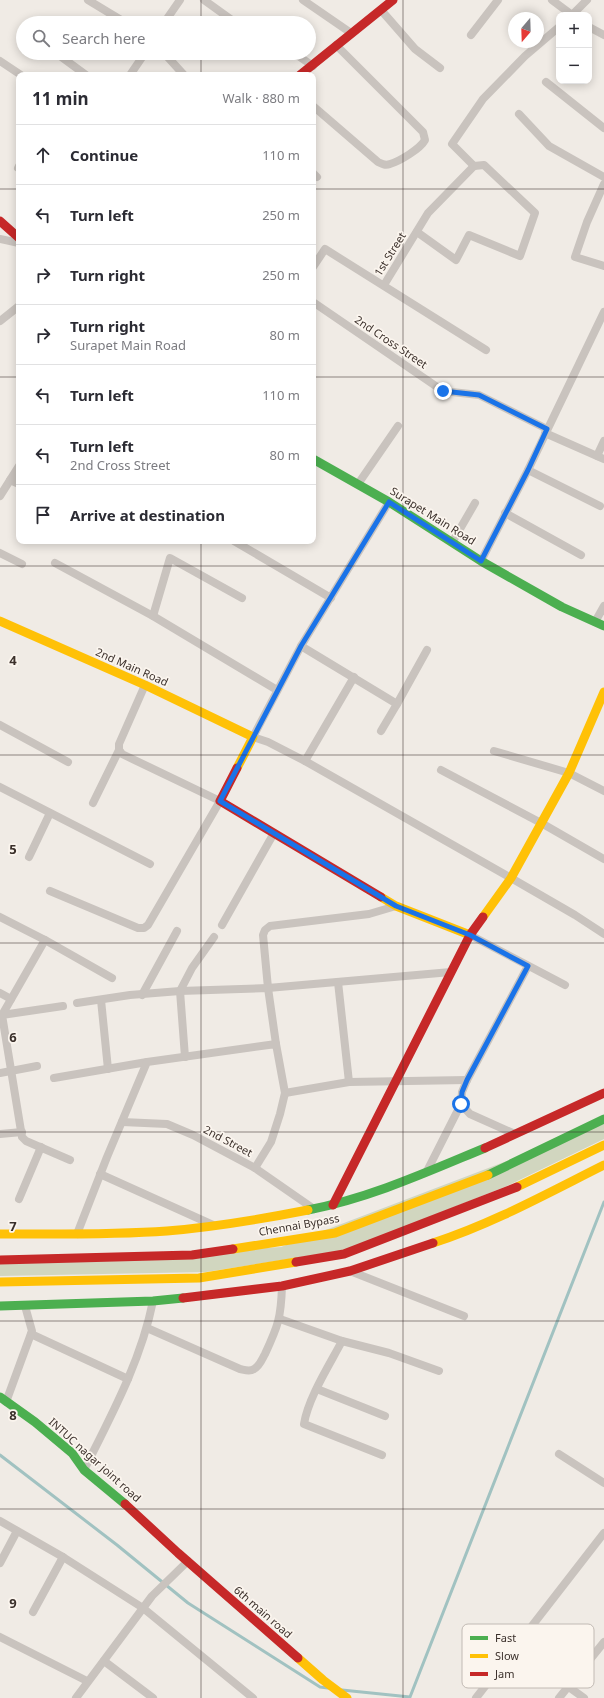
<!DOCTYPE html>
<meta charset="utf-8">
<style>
body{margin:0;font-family:"Noto Sans",sans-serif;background:#f2f2f3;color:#2b2b33}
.controls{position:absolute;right:12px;top:12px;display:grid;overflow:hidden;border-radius:8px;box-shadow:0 2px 10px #0003}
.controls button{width:36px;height:36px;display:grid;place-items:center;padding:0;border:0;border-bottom:1px solid #e1e1e2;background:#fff;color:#2b2b33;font:20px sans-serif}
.compass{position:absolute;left:508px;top:12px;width:36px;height:36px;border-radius:50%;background:#fff;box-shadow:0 2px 10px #0003;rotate:199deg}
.stop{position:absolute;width:12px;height:12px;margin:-9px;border:3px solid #1a73e8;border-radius:50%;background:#fff}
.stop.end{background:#1a73e8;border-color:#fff;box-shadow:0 1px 4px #0008}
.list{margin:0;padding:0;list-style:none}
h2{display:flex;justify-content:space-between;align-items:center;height:52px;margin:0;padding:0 16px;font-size:17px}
h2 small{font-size:13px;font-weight:400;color:#7c7c81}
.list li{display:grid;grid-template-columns:26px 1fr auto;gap:12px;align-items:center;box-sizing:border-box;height:60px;padding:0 16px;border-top:1px solid #e1e1e2}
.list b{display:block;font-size:15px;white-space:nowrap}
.list p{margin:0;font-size:13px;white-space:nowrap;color:#7c7c81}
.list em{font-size:13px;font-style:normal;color:#7c7c81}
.icon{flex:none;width:22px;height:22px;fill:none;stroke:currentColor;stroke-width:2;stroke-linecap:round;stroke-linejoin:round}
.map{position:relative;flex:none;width:604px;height:1698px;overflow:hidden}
.search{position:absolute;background:#fff;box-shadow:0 2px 10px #0003;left:16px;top:16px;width:300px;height:44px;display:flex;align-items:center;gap:10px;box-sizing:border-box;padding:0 14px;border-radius:22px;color:#7c7c81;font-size:15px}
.panel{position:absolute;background:#fff;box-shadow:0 2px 10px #0003;left:16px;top:72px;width:300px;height:472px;border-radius:8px}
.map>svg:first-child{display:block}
.green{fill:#d1d6bf}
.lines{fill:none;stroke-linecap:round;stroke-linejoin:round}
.stream{stroke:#a1c2c1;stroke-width:3}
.street{stroke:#c9c3be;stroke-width:8}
.fast{stroke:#4caf50;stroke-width:9}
.slow{stroke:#ffc107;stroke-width:9}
.jam{stroke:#c62828;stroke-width:9}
.route{stroke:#1a73e8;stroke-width:5}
.grid{fill:none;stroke:#3b302b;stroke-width:1;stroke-opacity:0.55}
.labels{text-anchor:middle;stroke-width:3.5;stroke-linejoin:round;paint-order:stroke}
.street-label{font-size:11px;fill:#3b302b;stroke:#fbf5ee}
.key{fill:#fbf5ee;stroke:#c1bab4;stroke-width:1}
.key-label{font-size:11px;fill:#3b302b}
.grid-label{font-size:13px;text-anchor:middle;font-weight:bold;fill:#3b302b;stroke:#fbf5ee;stroke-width:3.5;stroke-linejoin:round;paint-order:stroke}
</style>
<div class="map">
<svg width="604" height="1698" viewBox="0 0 604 1698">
<rect width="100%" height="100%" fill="#f0ebe5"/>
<polygon class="green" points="604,1124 604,1139 507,1186 346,1250 206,1272 0,1276 0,1264 281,1247"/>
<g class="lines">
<g class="stream">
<polyline points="0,1455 117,1545 188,1603 320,1687 328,1688"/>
<polyline points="342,1690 410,1697 604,1202"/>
</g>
<g class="street">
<polyline points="88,0 126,23"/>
<polyline points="204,0 236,23"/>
<polyline points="303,0 351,33"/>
<polyline points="552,0 572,15"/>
<polyline points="381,10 415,49 440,68"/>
<polyline points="572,15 587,0"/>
<polyline points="164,23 180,0"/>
<polyline points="589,27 604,35"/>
<polyline points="471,35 498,0"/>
<polyline points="56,53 86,75"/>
<polyline points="164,53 184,75"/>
<polyline points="294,53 313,66"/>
<polyline points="0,61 21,75"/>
<polyline points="130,75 145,53"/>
<polyline points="546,82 604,128"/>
<path d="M313 106 378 162C382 164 385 166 390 164 400 161 420 149 425 140L423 132 336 45"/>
<polyline points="519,114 549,146 604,177"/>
<polyline points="474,166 452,144 483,99 525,56 559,27"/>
<polyline points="18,168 19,166"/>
<polyline points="313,173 317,177"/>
<polyline points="604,184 587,222 575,257 604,266"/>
<polyline points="417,232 456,260 469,235 520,256 535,213 484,165 474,166"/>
<polyline points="0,239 19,243"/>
<polyline points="313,267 325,249 486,350"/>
<polyline points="384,285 428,213 474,166"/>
<polyline points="313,302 443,391 479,395 547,429"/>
<polyline points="0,321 19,306"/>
<polyline points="545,433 604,459"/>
<polyline points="597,456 604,441"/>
<polyline points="528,470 600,506"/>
<polyline points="10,480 19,484"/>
<polyline points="358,484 398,426"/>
<polyline points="0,496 19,466"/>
<polyline points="389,502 301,646 253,737 268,742 305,761 511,878 575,915 604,934"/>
<polyline points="505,513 581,555"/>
<polyline points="234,541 331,598"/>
<polyline points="453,541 475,503"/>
<polyline points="0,553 22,564"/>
<polyline points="481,561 528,470 604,312"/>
<polyline points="55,563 153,616 277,690"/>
<polyline points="153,616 170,558 242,598"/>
<polyline points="595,622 604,606"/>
<polyline points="301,646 397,704 381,731"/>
<polyline points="397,704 427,650"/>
<polyline points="0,725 68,762"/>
<polyline points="494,751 569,773 604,791"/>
<polyline points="305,761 354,677"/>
<polyline points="441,770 543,824 604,859"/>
<polyline points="0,787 150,864"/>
<polyline points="93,803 119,750"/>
<polyline points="29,857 50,813"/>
<polyline points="50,891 138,928 144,928 148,925 220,801 122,754 119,750 119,744 145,685"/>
<polyline points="396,906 369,914 270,926 265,930 263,935 268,988 451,972"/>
<polyline points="0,917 45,940 2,1015 0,1016"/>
<polyline points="222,925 274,833"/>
<polyline points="470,935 565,985"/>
<polyline points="45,940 112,978"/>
<polyline points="338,982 349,1082"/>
<polyline points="0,993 11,999"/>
<polyline points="142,995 177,931"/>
<polyline points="101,1000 108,1069"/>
<polyline points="77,1003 130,995 180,991 268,988 276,1044"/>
<polyline points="63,1006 2,1015 22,1137 26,1141 70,1160"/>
<polyline points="185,1057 180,991 192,968 214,937"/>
<polyline points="0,1073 37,1066"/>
<polyline points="54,1078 147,1062"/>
<polyline points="285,1093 349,1082 467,1080"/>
<polyline points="122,1122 167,1124 193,1135 255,1168 314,1209"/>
<polyline points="0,1134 22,1132"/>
<polyline points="515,1134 470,1114 461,1104 462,1092 467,1080 528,966"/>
<polyline points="427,1171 461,1104"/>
<polyline points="100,1174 213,1225"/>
<polyline points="19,1199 41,1147"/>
<polyline points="77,1234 107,1157 147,1062 276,1044 285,1093 280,1114 271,1142 255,1168"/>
<polyline points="350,1271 464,1316"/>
<polyline points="280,1319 342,1341 389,1353 439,1371"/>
<path d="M147 1328 240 1369C245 1370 250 1372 254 1369 260 1366 262 1359 265 1354 278 1326 281 1318 282 1286"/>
<polyline points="31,1334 128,1379"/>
<path d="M342 1341C330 1364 308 1398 304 1424L382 1455"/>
<polyline points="317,1389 385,1416"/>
<polyline points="6,1402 32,1331 25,1306"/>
<polyline points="559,1454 604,1483"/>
<path d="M84 1470C111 1416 141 1361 153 1301"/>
<polyline points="0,1521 63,1557 143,1608 253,1698"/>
<polyline points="0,1563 17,1531"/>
<polyline points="33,1612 63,1557"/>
<polyline points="0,1637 87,1681"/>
<polyline points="515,1648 584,1698"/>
<polyline points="104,1661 153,1698"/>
<polyline points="76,1698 152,1596 188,1561"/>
<polyline points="476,1698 604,1533"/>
<polyline points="559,1698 604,1642"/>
</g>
<g class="fast">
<polyline points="313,459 389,502 481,561 562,607 604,626"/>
<polyline points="488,1175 604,1119"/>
<path d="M308 1210C370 1198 427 1172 485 1148"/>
<polyline points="0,1306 153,1301 183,1298"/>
<polyline points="0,1397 35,1422 72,1453 84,1470 125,1504"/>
</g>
<g class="slow">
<polyline points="0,621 145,685 253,737 237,768"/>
<polyline points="381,897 396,906 470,935"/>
<polyline points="483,917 511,878 569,773 604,692"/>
<polyline points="517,1187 604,1145"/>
<path d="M0 1234C55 1234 112 1235 167 1231 214 1227 262 1219 308 1210"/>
<path d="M433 1243C492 1224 548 1193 604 1165"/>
<polyline points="233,1249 335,1233 488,1175"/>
<polyline points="0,1282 199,1278 296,1262"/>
<polyline points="298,1658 323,1680 347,1698"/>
</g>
<g class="jam">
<polyline points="300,75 393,0"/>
<polyline points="0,221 19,238"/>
<polyline points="237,768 220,801 381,897"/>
<polyline points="485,1148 604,1093"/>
<polyline points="333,1205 470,935 483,917"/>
<polyline points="0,1260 192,1255 233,1249"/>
<polyline points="296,1262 344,1254 517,1187"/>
<polyline points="183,1298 282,1286 350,1271 433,1243"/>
<polyline points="125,1504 178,1553 298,1658"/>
</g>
</g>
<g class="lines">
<polyline class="route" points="443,391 479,395 547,429 528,470 481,561 389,502 301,646 220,801 396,906 470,935 528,966 467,1080 462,1092 461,1104"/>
</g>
<path class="grid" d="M201 0V23M403 0V1698M201 53V75M0 189H19M313 189H604M0 377H19M313 377H604M201 541V1698M0 566H604M0 755H604M0 943H604M0 1132H604M0 1321H604M0 1509H604"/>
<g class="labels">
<g class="street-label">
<text transform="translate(390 254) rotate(-58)" y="4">1st Street</text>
<text transform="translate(391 342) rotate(34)" y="4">2nd Cross Street</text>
<text transform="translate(433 516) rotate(32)" y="4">Surapet Main Road</text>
<text transform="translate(132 667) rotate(24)" y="4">2nd Main Road</text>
<text transform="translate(228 1141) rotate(28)" y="4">2nd Street</text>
<text transform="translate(299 1225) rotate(-10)" y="4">Chennai Bypass</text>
<text transform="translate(95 1460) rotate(42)" y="4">INTUC nagar joint road</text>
<text transform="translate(263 1612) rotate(41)" y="4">6th main road</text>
</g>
</g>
<rect x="462" y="1624" width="132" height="64" rx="6" class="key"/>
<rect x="470" y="1636" width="18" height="4" fill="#4caf50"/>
<rect x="470" y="1654" width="18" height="4" fill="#ffc107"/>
<rect x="470" y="1672" width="18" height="4" fill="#c62828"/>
<g class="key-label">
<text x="495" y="1642">Fast</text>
<text x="495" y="1660">Slow</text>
<text x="495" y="1678">Jam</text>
</g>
<g class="grid-label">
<text x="13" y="665">4</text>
<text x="13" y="854">5</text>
<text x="13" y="1042">6</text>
<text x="13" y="1231">7</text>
<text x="13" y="1420">8</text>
<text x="13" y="1608">9</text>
</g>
</svg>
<div class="controls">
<button>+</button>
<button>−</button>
</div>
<svg class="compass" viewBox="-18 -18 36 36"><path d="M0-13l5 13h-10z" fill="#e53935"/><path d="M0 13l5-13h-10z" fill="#7c7c81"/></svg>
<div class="stop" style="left:461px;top:1104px"></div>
<div class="stop end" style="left:443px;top:391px"></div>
<div class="search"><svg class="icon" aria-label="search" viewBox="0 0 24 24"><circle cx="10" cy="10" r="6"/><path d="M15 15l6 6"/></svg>Search here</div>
<section class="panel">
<h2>11 min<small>Walk · 880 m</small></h2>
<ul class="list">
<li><svg class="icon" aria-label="ahead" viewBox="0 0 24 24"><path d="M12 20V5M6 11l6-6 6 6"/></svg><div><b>Continue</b></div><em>110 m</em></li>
<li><svg class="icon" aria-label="left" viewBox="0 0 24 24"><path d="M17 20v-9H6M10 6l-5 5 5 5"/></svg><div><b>Turn left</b></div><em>250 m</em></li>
<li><svg class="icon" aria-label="right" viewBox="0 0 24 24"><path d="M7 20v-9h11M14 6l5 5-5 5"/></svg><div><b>Turn right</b></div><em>250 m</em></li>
<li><svg class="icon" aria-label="right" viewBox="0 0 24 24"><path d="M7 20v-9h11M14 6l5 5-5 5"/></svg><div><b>Turn right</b><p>Surapet Main Road</p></div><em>80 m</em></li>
<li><svg class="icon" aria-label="left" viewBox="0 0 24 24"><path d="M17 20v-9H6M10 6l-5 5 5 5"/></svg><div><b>Turn left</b></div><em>110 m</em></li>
<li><svg class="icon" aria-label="left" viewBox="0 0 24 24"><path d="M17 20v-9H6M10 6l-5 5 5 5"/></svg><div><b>Turn left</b><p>2nd Cross Street</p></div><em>80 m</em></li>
<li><svg class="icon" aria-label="arrive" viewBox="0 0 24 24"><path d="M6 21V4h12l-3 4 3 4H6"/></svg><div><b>Arrive at destination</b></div></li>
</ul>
</section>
</div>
